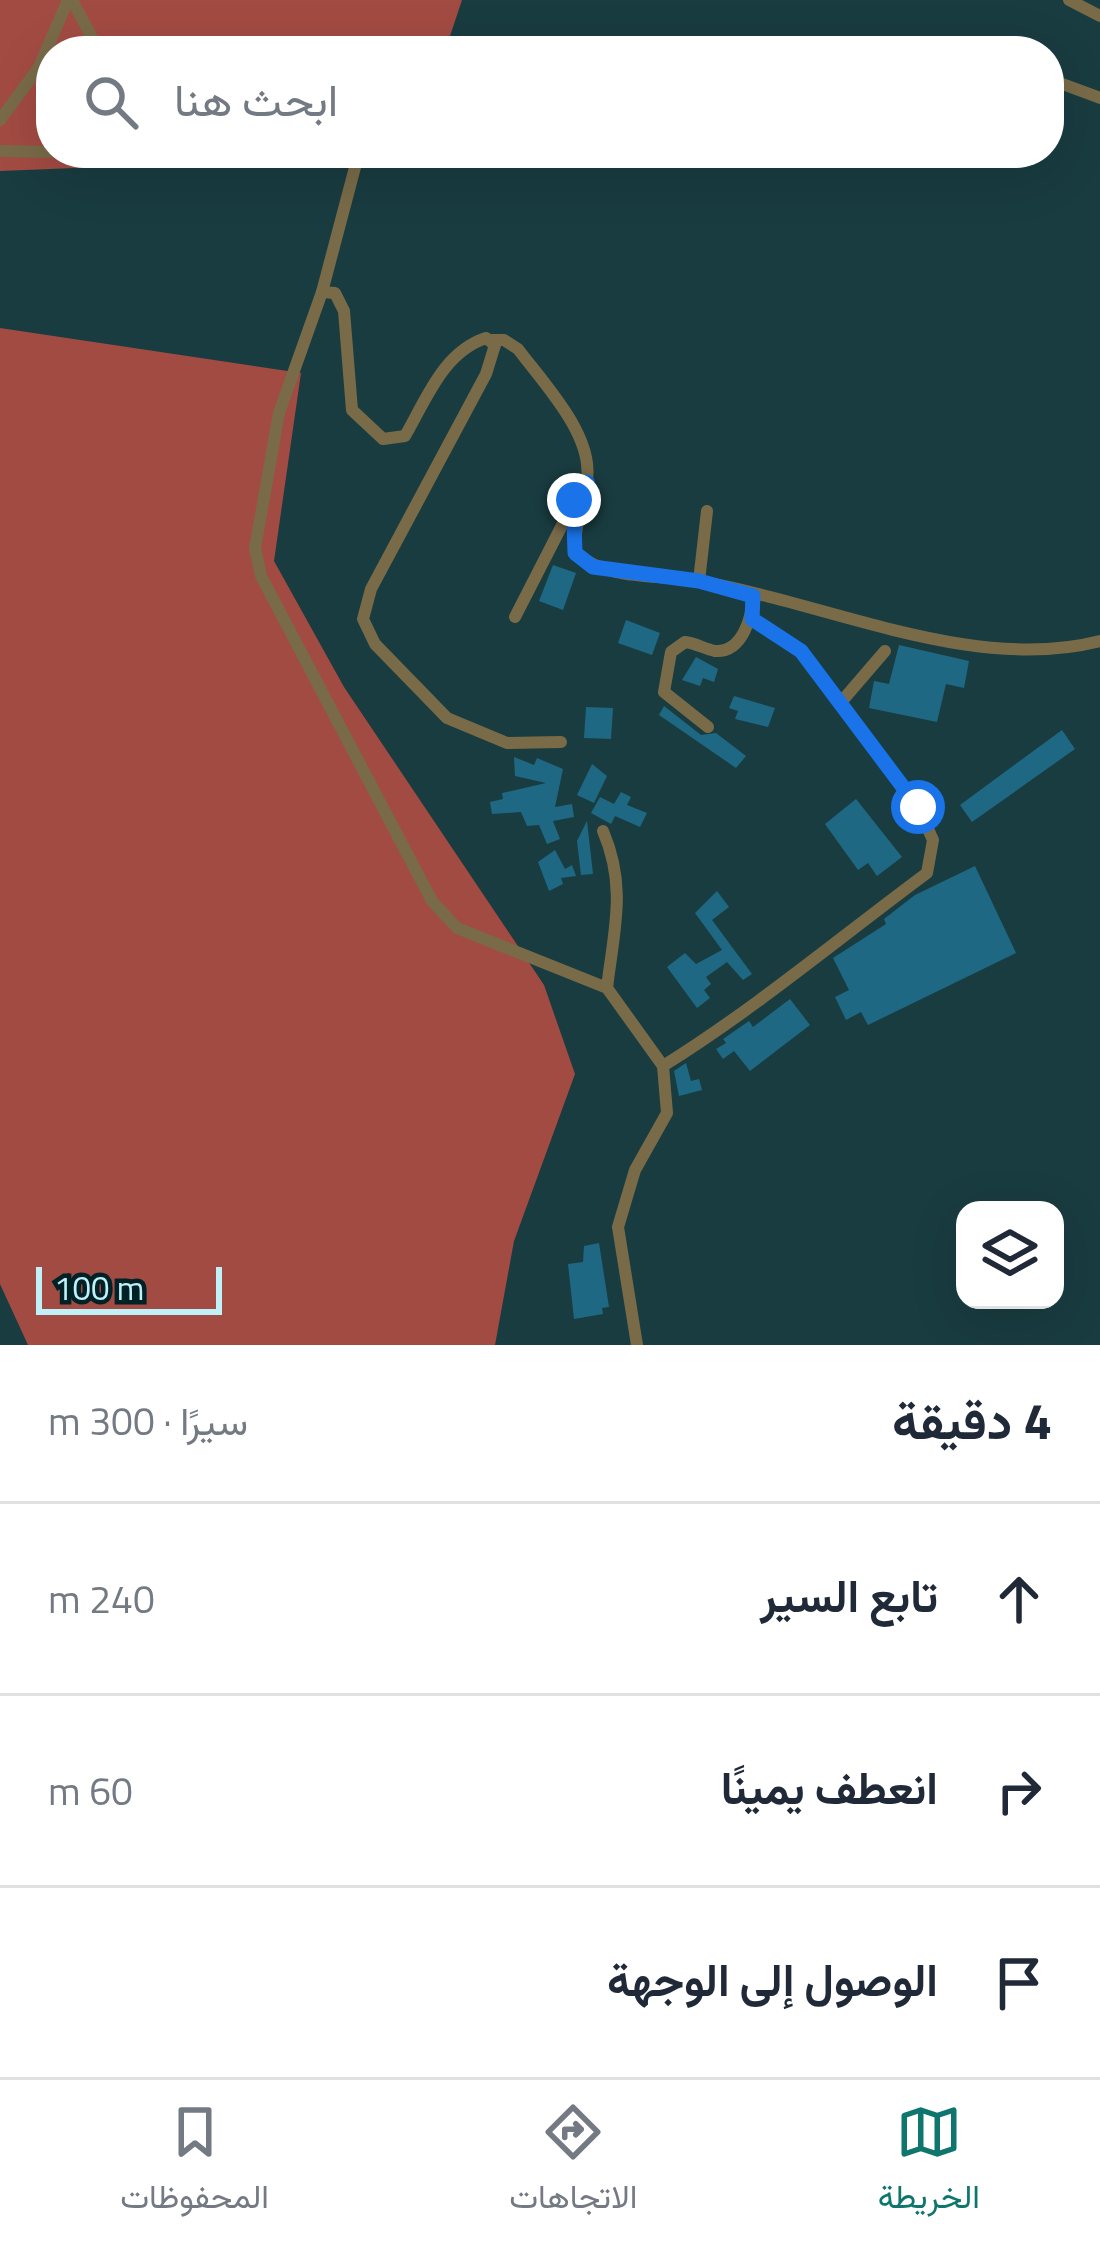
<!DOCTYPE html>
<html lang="ar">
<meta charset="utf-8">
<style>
body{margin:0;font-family:"Titillium Web",Vazirmatn,sans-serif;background:#f6f6f7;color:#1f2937;direction:rtl}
.controls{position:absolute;right:36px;bottom:36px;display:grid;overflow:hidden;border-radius:24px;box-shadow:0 12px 48px #0002}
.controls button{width:108px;height:108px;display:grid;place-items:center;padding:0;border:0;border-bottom:3px solid #e0e1e3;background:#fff;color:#1f2937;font:60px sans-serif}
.scale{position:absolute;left:36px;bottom:30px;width:186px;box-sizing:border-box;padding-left:12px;border:6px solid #c0f1f8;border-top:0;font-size:33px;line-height:42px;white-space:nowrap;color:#c0f1f8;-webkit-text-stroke:9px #002227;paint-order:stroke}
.stop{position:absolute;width:36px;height:36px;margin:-27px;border:9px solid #1a73e8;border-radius:50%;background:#fff}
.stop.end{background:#1a73e8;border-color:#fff;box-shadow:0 3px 12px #0008}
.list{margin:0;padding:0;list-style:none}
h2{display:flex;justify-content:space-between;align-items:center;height:156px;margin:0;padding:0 48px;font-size:51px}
h2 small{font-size:39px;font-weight:400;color:#747a83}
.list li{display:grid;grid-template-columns:78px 1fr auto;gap:36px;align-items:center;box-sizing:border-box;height:192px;padding:0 48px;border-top:3px solid #e0e1e3}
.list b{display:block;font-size:45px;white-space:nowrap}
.list em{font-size:39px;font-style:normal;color:#747a83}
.icon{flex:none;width:66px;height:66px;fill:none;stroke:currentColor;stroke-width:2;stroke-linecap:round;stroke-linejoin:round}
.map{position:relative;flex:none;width:1100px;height:1345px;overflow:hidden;direction:ltr}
.search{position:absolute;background:#fff;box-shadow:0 12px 48px #0002;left:36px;right:36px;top:36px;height:132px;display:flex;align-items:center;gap:30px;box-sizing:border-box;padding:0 42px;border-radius:48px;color:#747a83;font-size:45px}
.sheet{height:732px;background:#fff}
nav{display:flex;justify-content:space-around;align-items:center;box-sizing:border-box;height:168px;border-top:3px solid #e0e1e3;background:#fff;font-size:33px;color:#747a83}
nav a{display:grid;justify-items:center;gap:6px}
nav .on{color:#0f766e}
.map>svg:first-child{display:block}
.forest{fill:#a24b43}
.building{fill:#1f6883}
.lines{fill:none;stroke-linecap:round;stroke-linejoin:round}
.minor{stroke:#796b48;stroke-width:12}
.route{stroke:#1a73e8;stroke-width:15}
</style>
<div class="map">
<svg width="1100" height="1345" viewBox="0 0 1100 1345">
<rect width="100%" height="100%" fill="#193c40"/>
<g class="forest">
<polygon points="0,0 462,0 445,51 51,51 51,153 398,155 0,171"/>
<polygon points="0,328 301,373 274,561 344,687 544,985 575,1074 514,1241 495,1345 28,1345 0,1284"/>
</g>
<g class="building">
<polygon points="553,565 576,573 563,610 539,601"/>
<polygon points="626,620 660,633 652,655 618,643"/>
<polygon points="899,645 969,661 964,688 946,684 937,722 869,708 874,681 889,684"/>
<polygon points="696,657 718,669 714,682 703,678 700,686 682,680"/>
<polygon points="734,696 775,708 768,727 735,719 738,711 729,708"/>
<polygon points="664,706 701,735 716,733 746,756 736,768 659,715"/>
<polygon points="586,707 613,708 611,739 584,738"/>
<polygon points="1062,730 1075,749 972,822 960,805"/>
<polygon points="514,757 534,765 537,758 563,769 555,807 572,804 574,817 553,821 560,839 547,844 539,825 527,826 521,812 492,814 490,802 503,799 502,793 546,783 515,776"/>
<polygon points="592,764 607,776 594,803 577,795"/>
<polygon points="621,792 631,797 627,805 647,813 640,827 615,816 611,824 591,813 600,797 614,804"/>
<polygon points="856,799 902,857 877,876 868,863 858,870 825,824"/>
<polygon points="587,821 593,874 581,875 577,841"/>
<polygon points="555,850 565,869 572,865 576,876 561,878 563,884 549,891 538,862"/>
<polygon points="975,866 1016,953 868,1025 861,1012 846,1020 835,997 849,990 833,958 886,924 884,919 915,895"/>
<polygon points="717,891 729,907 712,920 752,974 743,980 727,962 706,977 711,984 704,990 710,998 697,1008 667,967 685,953 696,964 722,950 695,913"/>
<polygon points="790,999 810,1025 750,1071 734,1051 723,1059 716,1049 726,1043 723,1039 749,1021 753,1027"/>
<polygon points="686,1063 691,1081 699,1079 702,1090 679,1096 674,1071"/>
<polygon points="599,1243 609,1307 602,1308 603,1314 574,1319 568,1264 583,1262 584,1246"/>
</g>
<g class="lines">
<g class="minor">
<polyline points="72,0 99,51"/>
<polyline points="1069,0 1100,16"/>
<polyline points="868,51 957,51"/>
<polyline points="1049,79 1100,98"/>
<polyline points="0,120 39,67 68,0"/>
<polyline points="0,151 51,152"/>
<polyline points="104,153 159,153"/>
<polyline points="288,153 382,153"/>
<polyline points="358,156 322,292 279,413 255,548 261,576 432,901 457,928 607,988 663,1066 667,1113 635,1170 618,1227 637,1345"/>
<path d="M322 292 335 293 344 311 352 410 383 439 405 436C426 400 443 352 486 338L495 345 486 374 371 589 363 619 375 644 447 718 507 743 561 742"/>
<path d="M490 340H504L518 349C545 385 593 435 587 479 584 505 574 525 575 553 610 581 655 574 697 581 825 602 972 674 1100 641"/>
<polyline points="699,581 707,511"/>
<polyline points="515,617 577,496"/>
<polyline points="842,701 885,651"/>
<path d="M708 727 664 692 671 652 685 642C695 643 705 649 715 651 743 653 752 616 753 596"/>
<path d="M603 831C627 887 614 929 607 988"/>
<path d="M663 1066C756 1008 838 939 927 873L933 840 918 807 801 651 752 619"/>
</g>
</g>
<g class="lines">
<polyline class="route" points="574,500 587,482 574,523 575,553 593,567 699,581 753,596 752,619 801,651 918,807"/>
</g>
</svg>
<div class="controls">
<button><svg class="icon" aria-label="layers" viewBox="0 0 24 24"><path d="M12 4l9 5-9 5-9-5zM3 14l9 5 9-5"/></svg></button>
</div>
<div class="scale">100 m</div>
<div class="stop" style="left:918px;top:807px"></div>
<div class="stop end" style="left:574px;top:500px"></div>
<div class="search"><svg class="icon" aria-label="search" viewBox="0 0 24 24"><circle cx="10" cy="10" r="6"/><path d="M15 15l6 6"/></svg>ابحث هنا</div>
</div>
<section class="sheet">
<h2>4 دقيقة<small>سيرًا · 300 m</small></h2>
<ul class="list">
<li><svg class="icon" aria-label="ahead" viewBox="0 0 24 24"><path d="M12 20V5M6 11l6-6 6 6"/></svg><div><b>تابع السير</b></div><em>240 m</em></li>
<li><svg class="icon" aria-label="right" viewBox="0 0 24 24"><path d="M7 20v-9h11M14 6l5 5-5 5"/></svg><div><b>انعطف يمينًا</b></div><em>60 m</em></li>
<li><svg class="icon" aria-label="arrive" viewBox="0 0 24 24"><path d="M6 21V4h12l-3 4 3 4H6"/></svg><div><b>الوصول إلى الوجهة</b></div></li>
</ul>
</section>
<nav>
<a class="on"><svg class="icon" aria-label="map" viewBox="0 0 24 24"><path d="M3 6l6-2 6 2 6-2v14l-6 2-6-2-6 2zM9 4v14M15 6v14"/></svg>الخريطة</a>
<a><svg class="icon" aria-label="directions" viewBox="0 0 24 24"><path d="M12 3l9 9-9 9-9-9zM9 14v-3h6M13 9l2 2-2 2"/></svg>الاتجاهات</a>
<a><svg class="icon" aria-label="saved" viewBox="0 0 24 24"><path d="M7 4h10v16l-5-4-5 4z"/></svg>المحفوظات</a>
</nav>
